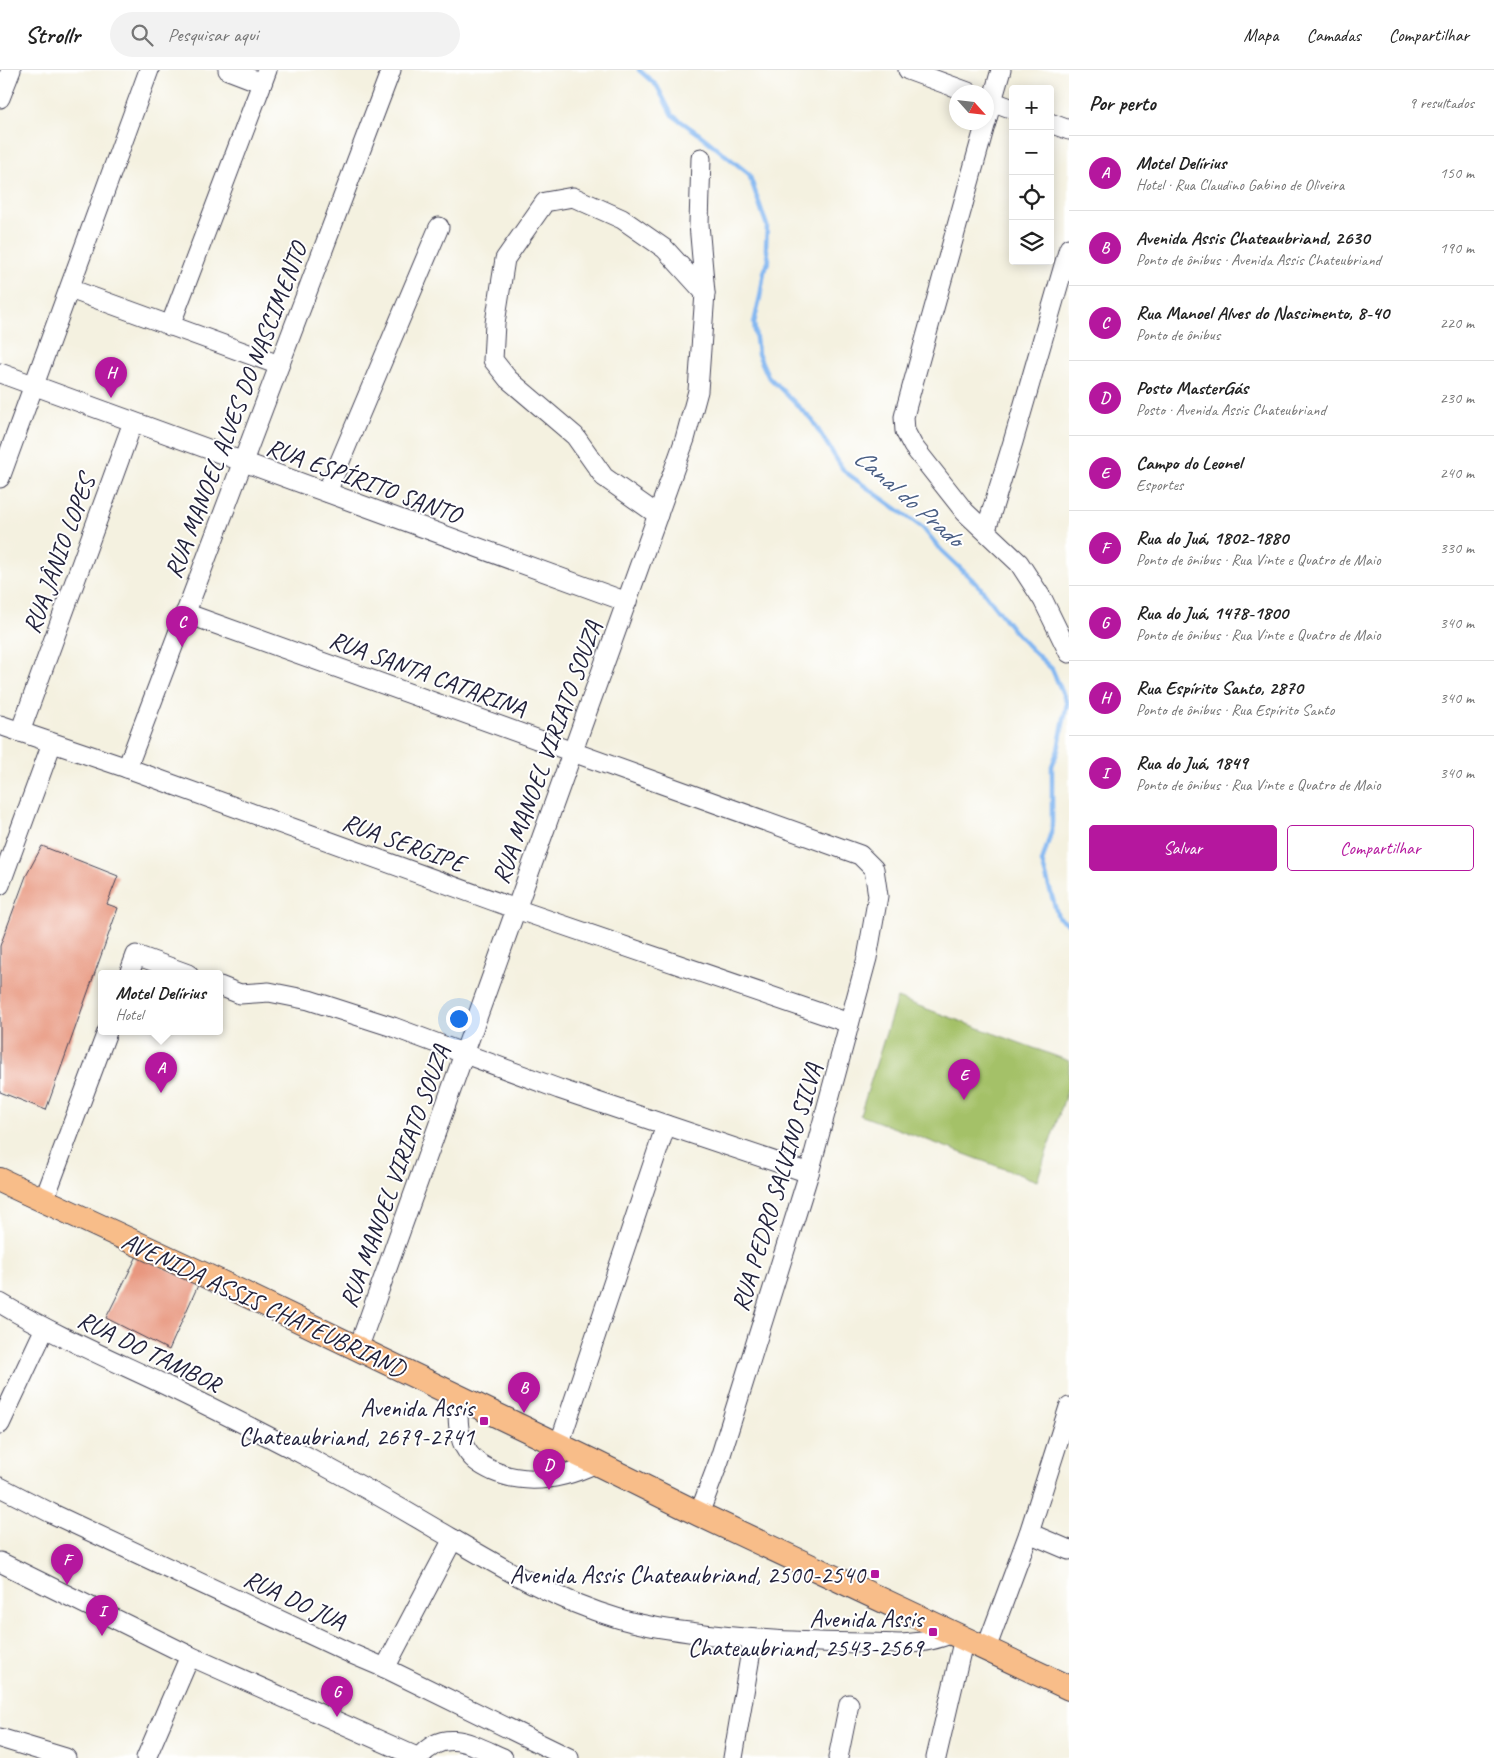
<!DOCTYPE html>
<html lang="pt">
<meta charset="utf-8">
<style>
body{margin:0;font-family:Caveat,sans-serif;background:#f2f2f2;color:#222}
.controls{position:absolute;right:15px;top:15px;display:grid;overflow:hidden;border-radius:5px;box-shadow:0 2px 12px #0003}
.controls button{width:45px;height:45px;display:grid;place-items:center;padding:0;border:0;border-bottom:1px solid #e0e0e0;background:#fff;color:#222;font:25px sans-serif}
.compass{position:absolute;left:949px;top:15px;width:45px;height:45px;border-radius:50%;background:#fff;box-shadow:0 2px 12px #0003;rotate:117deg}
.you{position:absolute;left:458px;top:948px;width:18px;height:18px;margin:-12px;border:4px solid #fff;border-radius:50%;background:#1a73e8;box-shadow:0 0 0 8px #1a73e833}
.badge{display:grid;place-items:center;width:32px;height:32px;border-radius:50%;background:#b5179e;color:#fff;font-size:16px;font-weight:700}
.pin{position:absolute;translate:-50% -41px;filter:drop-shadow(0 1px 2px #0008)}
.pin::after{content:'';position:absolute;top:26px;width:18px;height:15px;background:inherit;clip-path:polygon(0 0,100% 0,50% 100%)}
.popup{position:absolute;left:98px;top:900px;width:125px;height:65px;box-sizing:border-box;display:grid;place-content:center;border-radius:5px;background:#fff;filter:drop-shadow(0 1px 4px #0005);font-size:16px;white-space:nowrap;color:#767676}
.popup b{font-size:19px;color:#222}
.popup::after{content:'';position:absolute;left:50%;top:100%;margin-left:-10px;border:10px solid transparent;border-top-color:#fff}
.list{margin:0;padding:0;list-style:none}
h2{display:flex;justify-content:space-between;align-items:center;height:65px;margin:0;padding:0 20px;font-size:21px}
h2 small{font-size:16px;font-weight:400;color:#767676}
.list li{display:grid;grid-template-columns:32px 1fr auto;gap:15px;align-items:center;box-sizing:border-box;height:75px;padding:0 20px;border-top:1px solid #e0e0e0}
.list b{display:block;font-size:19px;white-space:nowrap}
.list p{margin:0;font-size:16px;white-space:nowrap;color:#767676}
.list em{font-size:16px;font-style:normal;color:#767676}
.actions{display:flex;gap:10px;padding:15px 20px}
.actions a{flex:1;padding:11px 0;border:1px solid #b5179e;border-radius:5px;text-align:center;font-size:18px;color:#b5179e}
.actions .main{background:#b5179e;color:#fff}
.icon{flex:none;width:28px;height:28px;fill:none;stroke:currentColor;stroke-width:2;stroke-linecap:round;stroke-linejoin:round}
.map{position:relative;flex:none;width:1069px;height:1688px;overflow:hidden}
header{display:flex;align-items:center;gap:30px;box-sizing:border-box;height:70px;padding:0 25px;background:#fff;border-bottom:1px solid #e0e0e0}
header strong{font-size:24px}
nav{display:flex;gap:28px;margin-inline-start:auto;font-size:18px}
.search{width:350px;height:45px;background:#f2f2f2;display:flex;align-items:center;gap:12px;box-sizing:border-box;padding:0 18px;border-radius:28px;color:#767676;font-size:19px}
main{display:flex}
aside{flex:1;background:#fff}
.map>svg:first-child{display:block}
.green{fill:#a4c168;stroke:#637252}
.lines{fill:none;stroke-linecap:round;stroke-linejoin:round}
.stream{stroke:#83b7f1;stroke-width:4.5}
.building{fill:#e8977f}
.minor-casing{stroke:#424154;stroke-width:21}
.major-casing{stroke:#424154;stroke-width:26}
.minor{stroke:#fff;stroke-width:19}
.major{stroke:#f8bd89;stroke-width:24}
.poi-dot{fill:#b5179e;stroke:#fff;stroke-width:2}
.labels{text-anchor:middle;stroke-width:4;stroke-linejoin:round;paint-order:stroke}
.street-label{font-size:25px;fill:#22223b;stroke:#fff}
.poi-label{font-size:25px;fill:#22223b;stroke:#fff;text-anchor:end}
.water-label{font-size:26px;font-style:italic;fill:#495e84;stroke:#fff}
</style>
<header>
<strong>Strollr</strong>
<div class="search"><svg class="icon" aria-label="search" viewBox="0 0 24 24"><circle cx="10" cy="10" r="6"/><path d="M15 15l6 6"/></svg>Pesquisar aqui</div>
<nav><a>Mapa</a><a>Camadas</a><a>Compartilhar</a></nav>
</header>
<main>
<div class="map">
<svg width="1069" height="1688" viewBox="0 0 1069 1688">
<rect width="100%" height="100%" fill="#fff"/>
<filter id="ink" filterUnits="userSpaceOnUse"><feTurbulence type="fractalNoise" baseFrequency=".02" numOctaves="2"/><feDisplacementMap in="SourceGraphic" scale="10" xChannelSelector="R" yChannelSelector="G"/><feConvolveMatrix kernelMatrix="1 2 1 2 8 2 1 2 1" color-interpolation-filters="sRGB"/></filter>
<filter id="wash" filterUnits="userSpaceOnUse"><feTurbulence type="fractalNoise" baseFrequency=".0096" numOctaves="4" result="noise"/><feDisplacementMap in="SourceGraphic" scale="20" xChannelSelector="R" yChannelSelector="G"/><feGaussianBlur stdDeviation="1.12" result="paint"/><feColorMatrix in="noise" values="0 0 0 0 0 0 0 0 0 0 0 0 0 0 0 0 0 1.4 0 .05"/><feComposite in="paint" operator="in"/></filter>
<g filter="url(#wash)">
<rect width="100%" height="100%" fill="#f4f1e0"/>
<polygon class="green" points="897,928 1069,991 1069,1015 1037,1111 860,1045"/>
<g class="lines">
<polyline class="stream" points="639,0 657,16 672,45 699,64 749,104 767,156 766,176 769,190 764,202 760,227 754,253 758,284 768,306 812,350 844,401 923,458 941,480 980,517 1014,561 1034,582 1052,599 1067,633 1058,680 1052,696 1052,759 1042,792 1058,847 1069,855"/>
</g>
<g id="blocks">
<g class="building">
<polygon points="42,776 118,806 107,834 118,838 46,1040 0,1022 0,876 26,806"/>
<polygon points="137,1186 199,1213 169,1280 106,1248"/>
</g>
</g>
</g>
<g filter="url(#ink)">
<use href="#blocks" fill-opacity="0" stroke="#424154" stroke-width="1"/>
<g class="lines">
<defs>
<g id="minor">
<polyline points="228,0 262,13"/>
<polyline points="908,0 968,22"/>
<polyline points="0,28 11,0"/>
<polyline points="986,29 1013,39"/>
<polyline points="986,52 907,335 904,347 905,361 913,376 965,442 1019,493 1043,530 1069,583"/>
<polyline points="986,52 1001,0"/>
<polyline points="1050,53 1069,60"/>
<polyline points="70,219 279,295"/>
<polyline points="170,256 267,0"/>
<polyline points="0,303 627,532"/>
<polyline points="0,408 149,0"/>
<polyline points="327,422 439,157"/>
<polyline points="658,445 604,407 575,366 508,309 493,290 495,253 505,189 545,132 573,127 622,149 665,179 705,223"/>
<polyline points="986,460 1013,372 1069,178"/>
<polyline points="185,543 860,785 874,799 878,826 867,888 809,1103 719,1391 699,1444"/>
<polyline points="0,655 127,698 516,839 849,953"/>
<polyline points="20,662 133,352"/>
<polyline points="127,698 391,0"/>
<polyline points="0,815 52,673"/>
<polyline points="129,904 136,885 188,904"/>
<polyline points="220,916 240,924 269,922 309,930 393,957 559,1019 809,1103"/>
<polyline points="44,1130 107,962"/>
<path d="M0 1233C52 1264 108 1288 163 1314 211 1337 260 1362 308 1387 351 1410 394 1434 436 1459 494 1493 552 1529 617 1548 640 1555 665 1559 689 1562 759 1572 830 1572 900 1574 918 1573 935 1571 952 1563"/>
<polyline points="358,1279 685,369 698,321 705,223 699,154 701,88"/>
<path d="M458 1327C458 1343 457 1362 464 1376 471 1389 480 1395 493 1401 528 1416 563 1409 596 1393"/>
<polyline points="0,1354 45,1258"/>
<polyline points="559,1375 666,1055"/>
<polyline points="0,1417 51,1443 352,1584 385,1598 569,1688"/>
<polyline points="1029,1463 1069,1480"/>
<polyline points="0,1492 190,1586 419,1688"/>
<polyline points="986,1579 1029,1463 1069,1337"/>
<polyline points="385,1598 453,1469"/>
<polyline points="0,1668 66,1688"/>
<polyline points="146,1688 190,1586"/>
<path d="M419 1688C444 1656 473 1675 503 1688"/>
<polyline points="733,1688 753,1569"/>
<polyline points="838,1688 849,1634"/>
<polyline points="936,1688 964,1568"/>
</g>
<polyline id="major" points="0,1110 226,1215 596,1393 699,1444 1069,1618"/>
</defs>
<use href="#minor" class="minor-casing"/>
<use href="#major" class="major-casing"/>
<use href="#minor" class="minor"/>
<use href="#major" class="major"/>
</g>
</g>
<g class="poi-dot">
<rect x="479" y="1346" width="10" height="10" rx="2.5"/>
<rect x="870" y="1499" width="10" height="10" rx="2.5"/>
<rect x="928" y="1557" width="10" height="10" rx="2.5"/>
</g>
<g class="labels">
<g class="street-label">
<text transform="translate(235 340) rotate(-69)" y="9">RUA MANOEL ALVES DO NASCIMENTO</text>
<text transform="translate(364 410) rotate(20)" y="9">RUA ESPÍRITO SANTO</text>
<text transform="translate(58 484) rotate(-70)" y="9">RUA JÂNIO LOPES</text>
<text transform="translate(428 603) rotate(20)" y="9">RUA SANTA CATARINA</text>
<text transform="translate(546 682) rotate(-70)" y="9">RUA MANOEL VIRIATO SOUZA</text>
<text transform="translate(404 772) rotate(20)" y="9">RUA SERGIPE</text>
<text transform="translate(394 1106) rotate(-70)" y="9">RUA MANOEL VIRIATO SOUZA</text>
<text transform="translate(776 1117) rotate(-73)" y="9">RUA PEDRO SALVINO SILVA</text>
<text transform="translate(264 1234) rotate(25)" y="9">AVENIDA ASSIS CHATEUBRIAND</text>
<text transform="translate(150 1281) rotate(26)" y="9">RUA DO TAMBOR</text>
<text transform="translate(295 1529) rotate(25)" y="9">RUA DO JUA</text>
</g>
<g class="poi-label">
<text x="474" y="1346">Avenida Assis<tspan x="474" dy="29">Chateaubriand, 2679-2741</tspan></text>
<text x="865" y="1513">Avenida Assis Chateaubriand, 2500-2540</text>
<text x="923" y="1557">Avenida Assis<tspan x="923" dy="29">Chateaubriand, 2543-2569</tspan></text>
</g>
<g class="water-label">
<text transform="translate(909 427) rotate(41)" y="9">Canal do Prado</text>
</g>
</g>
</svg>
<div class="controls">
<button>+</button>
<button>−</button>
<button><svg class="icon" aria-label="locate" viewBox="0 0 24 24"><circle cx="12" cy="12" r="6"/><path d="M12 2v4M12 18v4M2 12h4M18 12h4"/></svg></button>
<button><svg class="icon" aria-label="layers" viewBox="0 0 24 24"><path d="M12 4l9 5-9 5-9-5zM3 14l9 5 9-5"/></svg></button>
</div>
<svg class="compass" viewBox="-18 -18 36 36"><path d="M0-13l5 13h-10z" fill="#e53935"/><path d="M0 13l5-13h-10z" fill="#767676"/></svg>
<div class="you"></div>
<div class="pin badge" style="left:161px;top:1023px">A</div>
<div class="popup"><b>Motel Delírius</b>Hotel</div>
<div class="pin badge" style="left:524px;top:1343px">B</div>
<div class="pin badge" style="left:182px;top:577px">C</div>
<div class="pin badge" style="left:549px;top:1420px">D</div>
<div class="pin badge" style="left:964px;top:1030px">E</div>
<div class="pin badge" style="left:67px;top:1515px">F</div>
<div class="pin badge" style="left:337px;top:1647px">G</div>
<div class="pin badge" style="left:111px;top:328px">H</div>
<div class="pin badge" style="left:102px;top:1566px">I</div>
</div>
<aside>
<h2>Por perto<small>9 resultados</small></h2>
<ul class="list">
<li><span class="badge">A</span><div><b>Motel Delírius</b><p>Hotel · Rua Claudino Gabino de Oliveira</p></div><em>150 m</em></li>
<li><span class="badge">B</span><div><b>Avenida Assis Chateaubriand, 2630</b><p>Ponto de ônibus · Avenida Assis Chateubriand</p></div><em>190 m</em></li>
<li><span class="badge">C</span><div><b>Rua Manoel Alves do Nascimento, 8-40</b><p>Ponto de ônibus</p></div><em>220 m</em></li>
<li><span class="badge">D</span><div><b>Posto MasterGás</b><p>Posto · Avenida Assis Chateubriand</p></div><em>230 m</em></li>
<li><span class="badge">E</span><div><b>Campo do Leonel</b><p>Esportes</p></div><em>240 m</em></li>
<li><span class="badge">F</span><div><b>Rua do Juá, 1802-1880</b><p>Ponto de ônibus · Rua Vinte e Quatro de Maio</p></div><em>330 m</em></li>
<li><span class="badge">G</span><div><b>Rua do Juá, 1478-1800</b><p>Ponto de ônibus · Rua Vinte e Quatro de Maio</p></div><em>340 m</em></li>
<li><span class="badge">H</span><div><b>Rua Espírito Santo, 2870</b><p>Ponto de ônibus · Rua Espírito Santo</p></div><em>340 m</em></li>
<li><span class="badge">I</span><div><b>Rua do Juá, 1849</b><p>Ponto de ônibus · Rua Vinte e Quatro de Maio</p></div><em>340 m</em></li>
</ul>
<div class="actions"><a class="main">Salvar</a><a>Compartilhar</a></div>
</aside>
</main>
